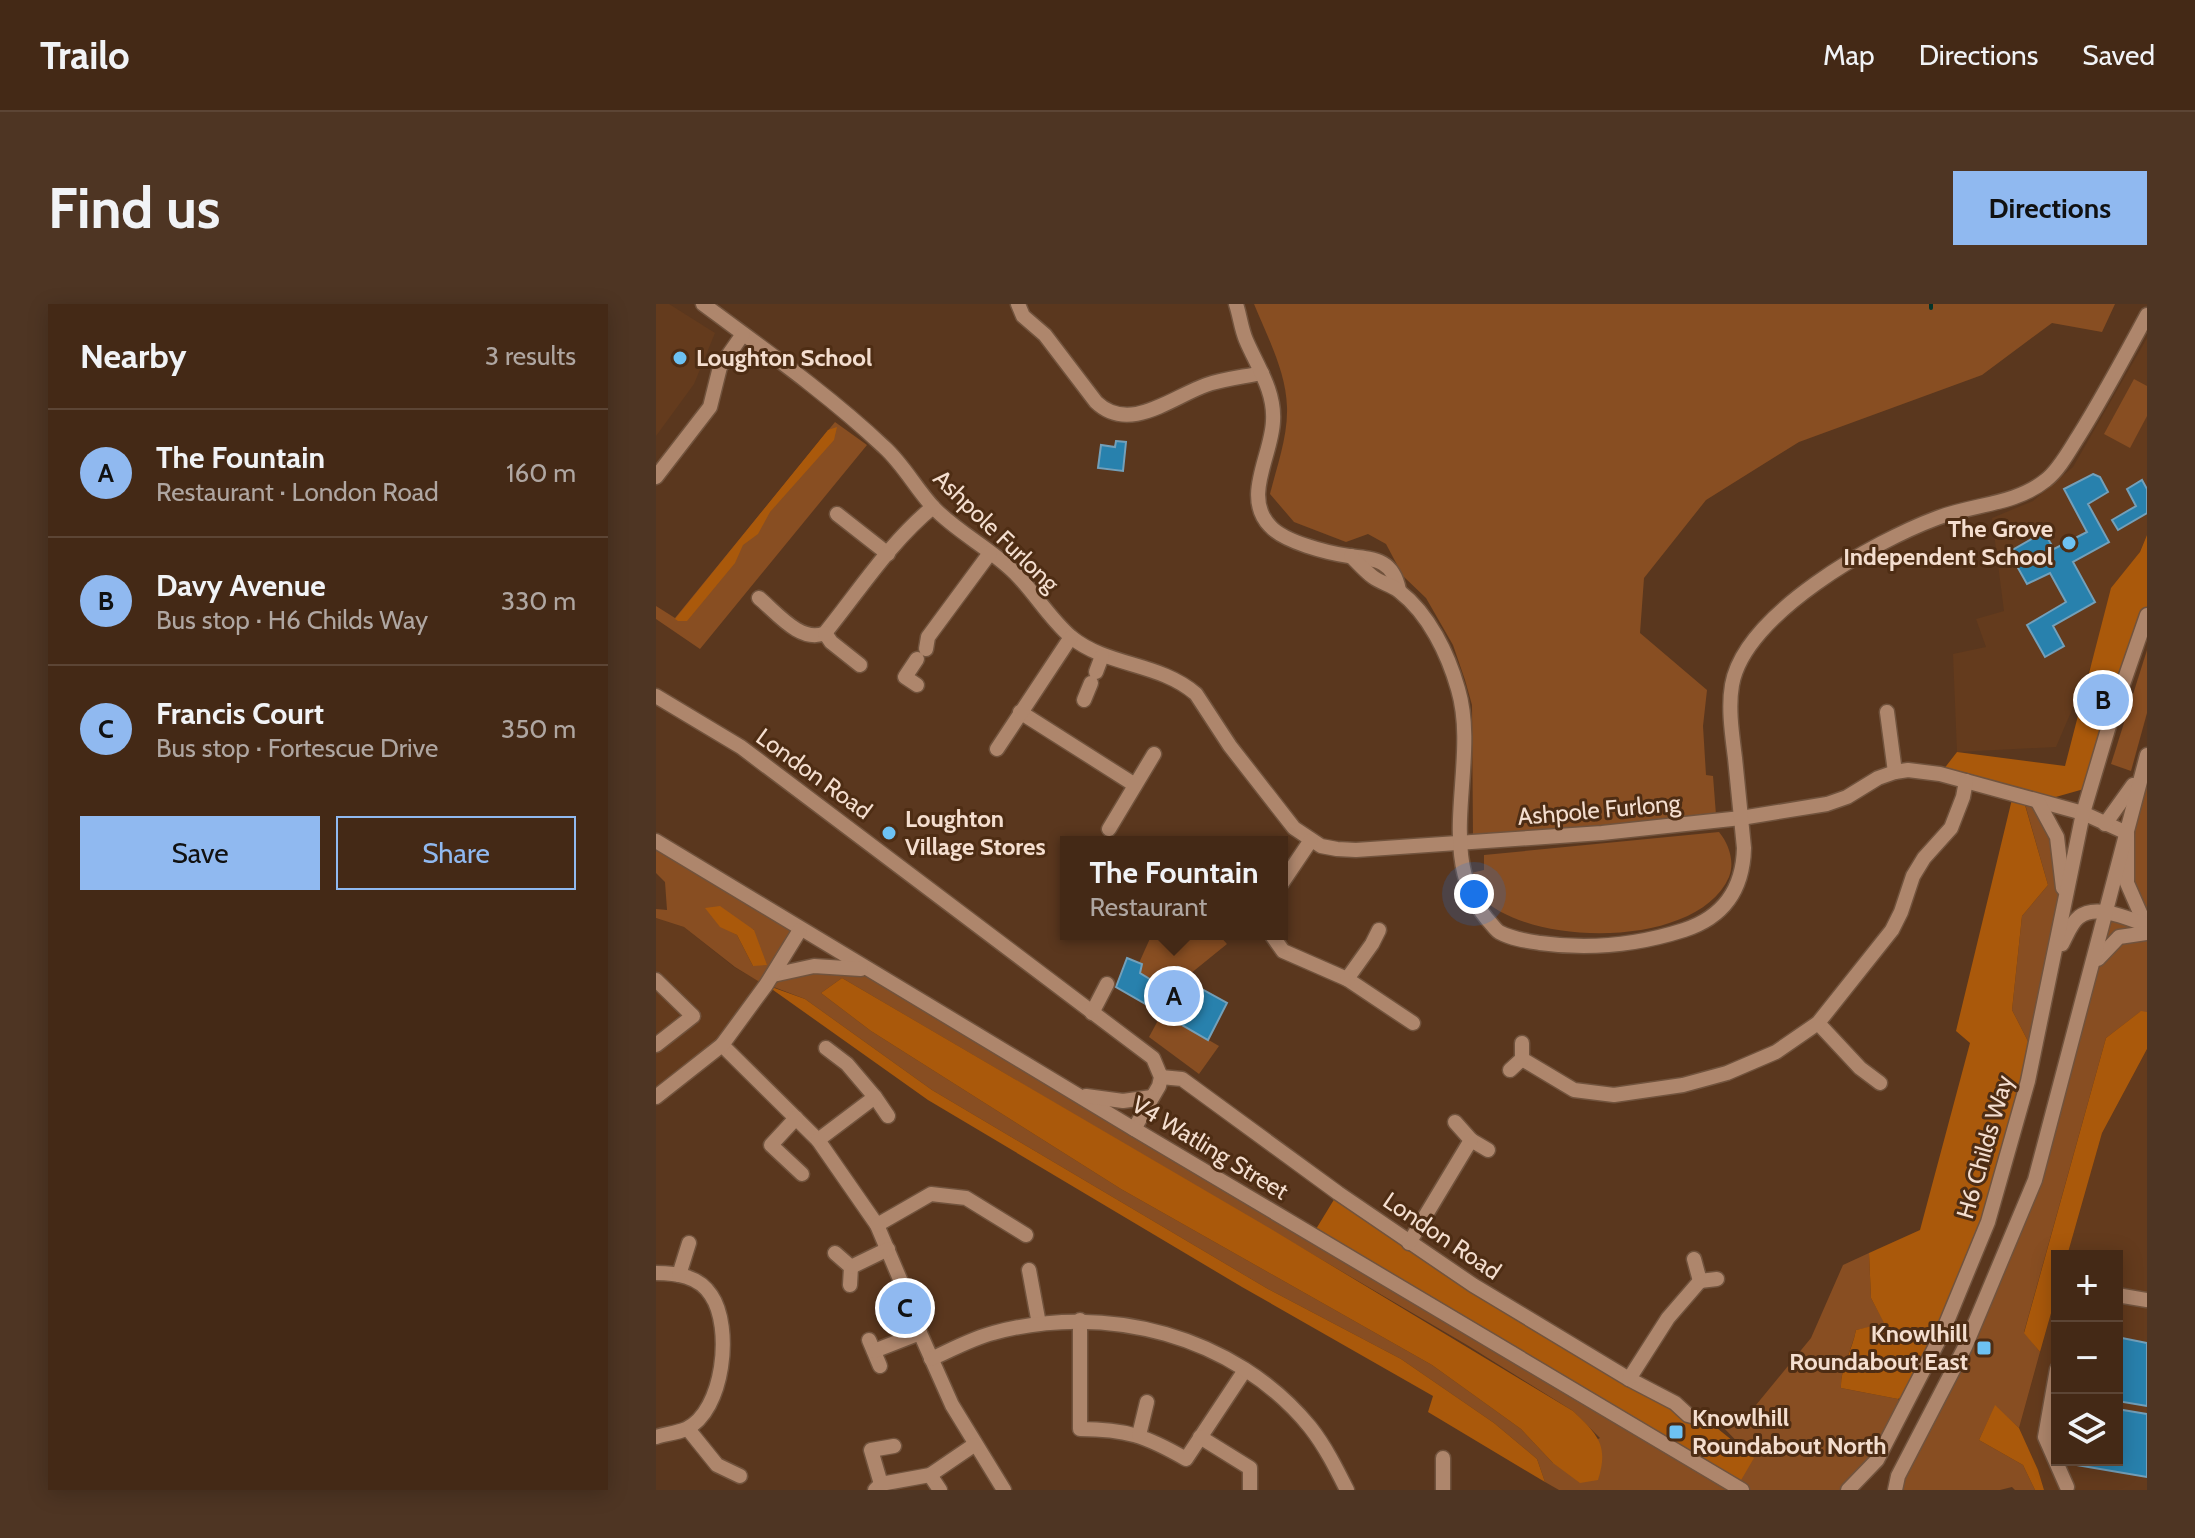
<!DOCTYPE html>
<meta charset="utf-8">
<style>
body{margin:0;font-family:Cabin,sans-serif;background:#4e3523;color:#f1f3f6}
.controls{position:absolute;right:24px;bottom:24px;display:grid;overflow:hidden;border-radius:0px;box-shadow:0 4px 20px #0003}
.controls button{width:72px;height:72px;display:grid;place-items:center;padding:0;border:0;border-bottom:2px solid #5c4535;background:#442916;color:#f1f3f6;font:40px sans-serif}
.you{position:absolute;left:818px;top:590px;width:28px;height:28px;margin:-20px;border:6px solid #fff;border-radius:50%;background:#1a73e8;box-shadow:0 0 0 12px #1a73e833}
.badge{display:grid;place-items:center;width:52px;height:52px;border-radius:50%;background:#90b9f0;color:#111;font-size:26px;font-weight:700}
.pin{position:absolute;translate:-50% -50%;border:4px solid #fff;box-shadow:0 2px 8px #0006}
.popup{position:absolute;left:404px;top:532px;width:228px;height:104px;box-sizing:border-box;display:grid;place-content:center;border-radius:0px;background:#442916;filter:drop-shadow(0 2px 6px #0005);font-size:26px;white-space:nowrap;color:#afa6a1}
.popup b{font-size:30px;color:#f1f3f6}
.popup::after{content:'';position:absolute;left:50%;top:100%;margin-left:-16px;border:16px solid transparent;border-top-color:#442916}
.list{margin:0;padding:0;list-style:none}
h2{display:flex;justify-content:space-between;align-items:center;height:104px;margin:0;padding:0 32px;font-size:34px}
h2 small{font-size:26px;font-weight:400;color:#afa6a1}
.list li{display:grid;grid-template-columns:52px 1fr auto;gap:24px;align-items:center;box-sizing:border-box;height:128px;padding:0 32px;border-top:2px solid #5c4535}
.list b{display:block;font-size:30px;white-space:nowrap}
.list p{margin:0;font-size:26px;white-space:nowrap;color:#afa6a1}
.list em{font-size:26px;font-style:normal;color:#afa6a1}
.actions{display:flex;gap:16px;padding:24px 32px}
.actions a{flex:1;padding:18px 0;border:2px solid #90b9f0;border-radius:0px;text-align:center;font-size:28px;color:#90b9f0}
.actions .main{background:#90b9f0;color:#111}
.icon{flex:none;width:44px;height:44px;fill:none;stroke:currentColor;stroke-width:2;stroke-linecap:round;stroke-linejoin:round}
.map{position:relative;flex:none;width:1491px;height:1186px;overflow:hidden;border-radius:0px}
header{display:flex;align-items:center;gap:48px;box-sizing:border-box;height:112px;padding:0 40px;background:#442916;border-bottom:2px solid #5c4535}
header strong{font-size:38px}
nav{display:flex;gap:44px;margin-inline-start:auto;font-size:28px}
.intro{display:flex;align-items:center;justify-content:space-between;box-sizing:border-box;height:192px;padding:0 48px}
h1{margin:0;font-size:56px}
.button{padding:20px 36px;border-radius:0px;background:#90b9f0;color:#111;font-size:28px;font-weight:700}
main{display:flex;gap:48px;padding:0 48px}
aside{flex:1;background:#442916;border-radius:0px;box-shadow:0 4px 20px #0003}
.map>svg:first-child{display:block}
.built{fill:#643b1d}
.green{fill:#884e22;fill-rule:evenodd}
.forest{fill:#aa590b}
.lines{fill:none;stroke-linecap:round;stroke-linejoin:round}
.stream{stroke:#04352b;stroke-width:4}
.building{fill:#2881ad;stroke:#73a0ba;stroke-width:2}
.minor-casing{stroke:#71533d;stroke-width:17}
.minor{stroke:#ae866c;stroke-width:14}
.poi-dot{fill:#6dc2f3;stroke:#4e2d14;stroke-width:3}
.labels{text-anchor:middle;stroke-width:6;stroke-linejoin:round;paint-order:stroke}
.poi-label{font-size:24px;font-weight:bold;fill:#f4decf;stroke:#4e2d14;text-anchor:start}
.street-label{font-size:24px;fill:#f4decf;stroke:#4e2d14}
</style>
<header>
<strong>Trailo</strong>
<nav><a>Map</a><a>Directions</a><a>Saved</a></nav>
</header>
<div class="intro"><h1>Find us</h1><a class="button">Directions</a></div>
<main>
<aside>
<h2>Nearby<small>3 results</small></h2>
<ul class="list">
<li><span class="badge">A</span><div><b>The Fountain</b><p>Restaurant · London Road</p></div><em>160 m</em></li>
<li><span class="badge">B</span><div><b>Davy Avenue</b><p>Bus stop · H6 Childs Way</p></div><em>330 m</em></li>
<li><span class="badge">C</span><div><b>Francis Court</b><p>Bus stop · Fortescue Drive</p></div><em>350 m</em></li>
</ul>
<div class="actions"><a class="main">Save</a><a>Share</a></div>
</aside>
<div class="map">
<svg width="1491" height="1186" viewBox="0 0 1491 1186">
<rect width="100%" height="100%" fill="#5a371e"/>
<g class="built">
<polygon points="0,0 13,0 59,29 38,80 0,132"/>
<polygon points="1491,34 1491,231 1400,443 1301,448 1297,350 1330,343 1320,315 1348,307 1336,214 1377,197 1417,163"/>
<polygon points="0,614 28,623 78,663 110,681 79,725 0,793"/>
<polygon points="1491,745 1491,1186 1388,1186 1382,1166 1363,1124 1401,988 1401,1156 1461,1156 1461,952 1411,952 1446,829"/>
</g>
<g class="green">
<path d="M598 0H1459L1446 28 1396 19 1326 71 1143 138 1050 196 988 274 984 329 1051 386 1047 422 1050 471 1057 472 1060 511 817 533 816 401 809 376 797 341 770 294 747 272 730 240 712 230 690 238 638 218 614 190C621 162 632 132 631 103 630 67 611 32 598 0Z"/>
<polygon points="1478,75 1491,82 1491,112 1474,144 1448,130"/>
<polygon points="179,118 211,141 44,345 0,315 0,302 19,314"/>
<polygon points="1491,346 1491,409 1475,467 1455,460"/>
<polygon points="1491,451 1491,708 1484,708 1450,734 1368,1028 1384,1048 1363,1124 1339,1102 1323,1136 1367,1161 1379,1186 1359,1186 1356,1183 1344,1186 1239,1186 1379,876 1449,609 1488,620 1478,600 1471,529"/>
<polygon points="1367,493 1382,498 1401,533 1408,604 1378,749 1356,706 1366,612 1392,581"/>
<path d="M1063 528C1073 540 1079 558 1073 573 1042 645 872 644 824 592 819 586 818 576 815 569L828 566V551Z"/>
<path d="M0 537 144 626 117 670 209 665 478 825 1091 1163 1097 1154 1064 1120 1079 1121 1100 1101 1155 1034 1187 961 1213 949 1215 994 1229 1020 1200 1026C1196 1046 1184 1065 1185 1084L1242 1095 1248 1104 1192 1186H903L889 1178 881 1155 838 1119 745 1055 612 985 276 786 149 695 102 677 79 663 28 623 0 614V605L11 606 9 578 0 569ZM50 604 98 626 97 662 81 631 64 622ZM186 674 811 1041 917 1107 944 1134 897 1159 865 1125 776 1061 465 885 215 727 165 689Z"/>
<polygon points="496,630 562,630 571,640 534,670 521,664 510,685 484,669 486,661 483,659"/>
<polygon points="506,709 563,742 543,770 493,733"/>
</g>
<g class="forest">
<polygon points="181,123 178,136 114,208 102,230 87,241 79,259 31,317 22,317 19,315 172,126"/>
<path d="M1491 231V314L1435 483 1382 498 1367 494 1392 581 1366 612 1356 706 1378 749 1332 918 1258 1085 1242 1095 1185 1084C1184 1065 1196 1047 1200 1026L1228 1019 1215 994 1213 949 1264 926 1314 739 1300 727 1357 491 1284 470 1301 448 1409 462 1455 284 1484 248Z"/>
<polygon points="64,602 98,626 111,661 97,662 81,631 64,623 49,604"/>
<path d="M186 674 615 925 917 1107C942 1131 953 1141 942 1176L924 1179 897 1159 865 1125 776 1061 465 885 215 727 165 689Z"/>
<polygon points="110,681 149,695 276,786 612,985 745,1055 838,1119 881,1155 889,1178 772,1108 777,1092 586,983 272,796"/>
<polygon points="1485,707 1491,708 1491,745 1446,829 1411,952 1401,952 1401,988 1384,1048 1368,1029 1450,734"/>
<polygon points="682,889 753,939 1051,1116 1098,1154 1081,1183 657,930"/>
<polygon points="1339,1101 1363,1124 1382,1166 1388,1186 1379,1186 1367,1161 1323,1136"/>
</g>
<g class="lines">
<polyline class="stream" points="1275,0 1275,4"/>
</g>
<g class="building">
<polygon points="460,137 470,138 467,167 442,164 445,141 459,143"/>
<polygon points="1437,170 1444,173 1452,188 1432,200 1453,238 1417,258 1439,298 1397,322 1408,342 1389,353 1371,321 1410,298 1394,269 1371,280 1353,248 1388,228 1398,245 1431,228 1408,185"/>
<polygon points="1486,176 1491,185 1491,209 1462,226 1456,216 1480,202 1471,185"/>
<polygon points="471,654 486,660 484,669 510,685 522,663 538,672 535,679 571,699 552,736 460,683"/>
<polygon points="1461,1033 1491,1039 1491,1102 1461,1097"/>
<polygon points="1461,1105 1491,1110 1491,1173 1403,1158 1461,1156"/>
</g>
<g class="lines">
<defs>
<g id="minor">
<path d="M47 0C109 46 173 91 228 143 248 161 260 185 278 204 302 229 334 244 359 269 379 289 393 314 415 333 452 363 503 358 540 390L574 442 638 524 665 542 681 545 700 546 946 529 1085 514 1171 500 1191 493 1222 474 1239 468 1252 466 1284 470 1427 509 1471 529V579L1489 620"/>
<path d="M362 0 367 12 389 31 440 98C473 130 516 93 550 81 567 75 587 73 606 69"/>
<path d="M580 0C584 12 585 24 590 36 601 62 619 87 617 117 616 151 586 193 614 222 628 238 672 249 693 252 720 255 737 256 743 286"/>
<polyline points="0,173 54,103 64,63 87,30"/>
<polyline points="181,210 232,250"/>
<path d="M695 252C702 259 709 267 717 273 725 279 736 281 743 287 773 310 792 350 802 385 824 459 777 551 831 615 835 619 839 625 843 628 856 635 871 637 884 639 934 646 981 641 1028 626 1068 613 1087 585 1088 544 1085 514 1082 484 1079 454 1076 430 1072 404 1076 381 1088 310 1219 237 1281 214 1317 200 1359 201 1390 176 1403 166 1413 147 1422 133 1447 93 1469 52 1491 11"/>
<path d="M103 294C120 308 145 340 169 329 203 287 235 237 277 203"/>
<polyline points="169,329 175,338 204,361"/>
<polyline points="270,345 272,333 334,249"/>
<polyline points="440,368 446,352"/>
<polyline points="261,381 249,373 261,355"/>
<polyline points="0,392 85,443 497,754 505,773 503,782 478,825"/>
<polyline points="428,396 435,379"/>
<polyline points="364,408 479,481"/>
<polyline points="1231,408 1239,468"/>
<polyline points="341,445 415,333"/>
<polyline points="1382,498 1401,533 1407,584"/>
<polyline points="1449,520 1477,481"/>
<polyline points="453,525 498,450"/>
<polyline points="0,537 478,825 1086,1186"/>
<polyline points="626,579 655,536"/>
<polyline points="615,630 627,647 691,675 757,719"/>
<path d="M1406 640C1411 631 1415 619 1423 613 1440 599 1473 615 1491 621"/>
<polyline points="1442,655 1463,633 1491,629"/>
<polyline points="117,671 158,662 205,665"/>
<polyline points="691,675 716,640 723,626"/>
<polyline points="0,676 37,712 0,741"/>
<polyline points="436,709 451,680"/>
<polyline points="1162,719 1204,764 1224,779"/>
<polyline points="66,741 162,836 221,921 249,987 264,1029 296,1101 348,1186"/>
<polyline points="866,755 918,786 958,791 1027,781 1071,769 1120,748 1162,719 1236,626 1245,608 1257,572 1268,554 1295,524 1307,493 1310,477"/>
<polyline points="854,766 866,755 866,739"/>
<polyline points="505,773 526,775 682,889 817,981 973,1075 1019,1099 1032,1111 1051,1116"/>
<polyline points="430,792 467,797 496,793"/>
<polyline points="0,793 66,741 110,681 144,626"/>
<polyline points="219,793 232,812"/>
<polyline points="140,814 115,841 146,870"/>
<polyline points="162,836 219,793 191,760 170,744"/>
<polyline points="815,836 832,846"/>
<polyline points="221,921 275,890 310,894 370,931"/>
<polyline points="753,939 815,836 799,818"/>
<polyline points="179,949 195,963 194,981"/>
<polyline points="1038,955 1044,977"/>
<polyline points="195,963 232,945"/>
<polyline points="373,966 383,1020"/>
<path d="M0 969C20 969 43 972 55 991 77 1023 68 1107 30 1125 21 1129 9 1130 0 1133"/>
<polyline points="23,971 33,939"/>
<polyline points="1044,977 1061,975"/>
<polyline points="1461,991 1491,996"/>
<path d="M424 1016V1125C470 1125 490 1132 530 1155L589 1066"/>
<polyline points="213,1036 224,1062"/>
<polyline points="218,1047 264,1029"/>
<path d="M275 1055C295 1046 317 1034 337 1029 449 998 579 1031 654 1123 669 1142 680 1164 691 1186"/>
<polyline points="1401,1065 1389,1133 1411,1183"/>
<polyline points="973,1075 1012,1014 1044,977"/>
<polyline points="32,1125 61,1161 84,1172"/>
<polyline points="483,1131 491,1098"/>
<polyline points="544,1133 594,1164 594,1186"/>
<polyline points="274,1171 284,1186"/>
<polyline points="225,1180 215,1146 238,1142"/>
<polyline points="219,1186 225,1180 274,1171 318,1141"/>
<polyline points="787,1186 787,1154"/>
<polyline points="1192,1186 1221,1156 1285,1032 1332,918 1372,777 1427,509 1455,415 1491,311"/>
<polyline points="1239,1186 1242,1172 1309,1043 1379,876 1491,451"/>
</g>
</defs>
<use href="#minor" class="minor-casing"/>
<use href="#minor" class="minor"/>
</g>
<g class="poi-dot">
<circle cx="24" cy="54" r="8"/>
<circle cx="1413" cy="239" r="8"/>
<circle cx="233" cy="529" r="8"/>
<rect x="1320" y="1036" width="16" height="16" rx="4"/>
<rect x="1012" y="1120" width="16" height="16" rx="4"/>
</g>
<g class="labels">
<g class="poi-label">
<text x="40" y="62">Loughton School</text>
<text x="1397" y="233" text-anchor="end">The Grove<tspan x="1397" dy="28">Independent School</tspan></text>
<text x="249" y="523">Loughton<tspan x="249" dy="28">Village Stores</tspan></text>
<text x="1312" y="1038" text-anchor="end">Knowlhill<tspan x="1312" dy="28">Roundabout East</tspan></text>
<text x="1036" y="1122">Knowlhill<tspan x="1036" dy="28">Roundabout North</tspan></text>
</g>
<g class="street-label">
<text transform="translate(340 227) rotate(44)" y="8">Ashpole Furlong</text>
<text transform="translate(158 470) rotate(36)" y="8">London Road</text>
<text transform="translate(943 506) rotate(-5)" y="8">Ashpole Furlong</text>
<text transform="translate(1329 843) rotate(-74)" y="8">H6 Childs Way</text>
<text transform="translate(554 844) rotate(31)" y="8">V4 Watling Street</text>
<text transform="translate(786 932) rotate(34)" y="8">London Road</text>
</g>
</g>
</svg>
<div class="controls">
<button>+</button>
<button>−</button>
<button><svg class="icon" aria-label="layers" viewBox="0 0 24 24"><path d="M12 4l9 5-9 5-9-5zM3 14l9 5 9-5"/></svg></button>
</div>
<div class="you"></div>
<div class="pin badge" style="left:518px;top:692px">A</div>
<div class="popup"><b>The Fountain</b>Restaurant</div>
<div class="pin badge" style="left:1447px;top:396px">B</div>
<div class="pin badge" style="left:249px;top:1004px">C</div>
</div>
</main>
